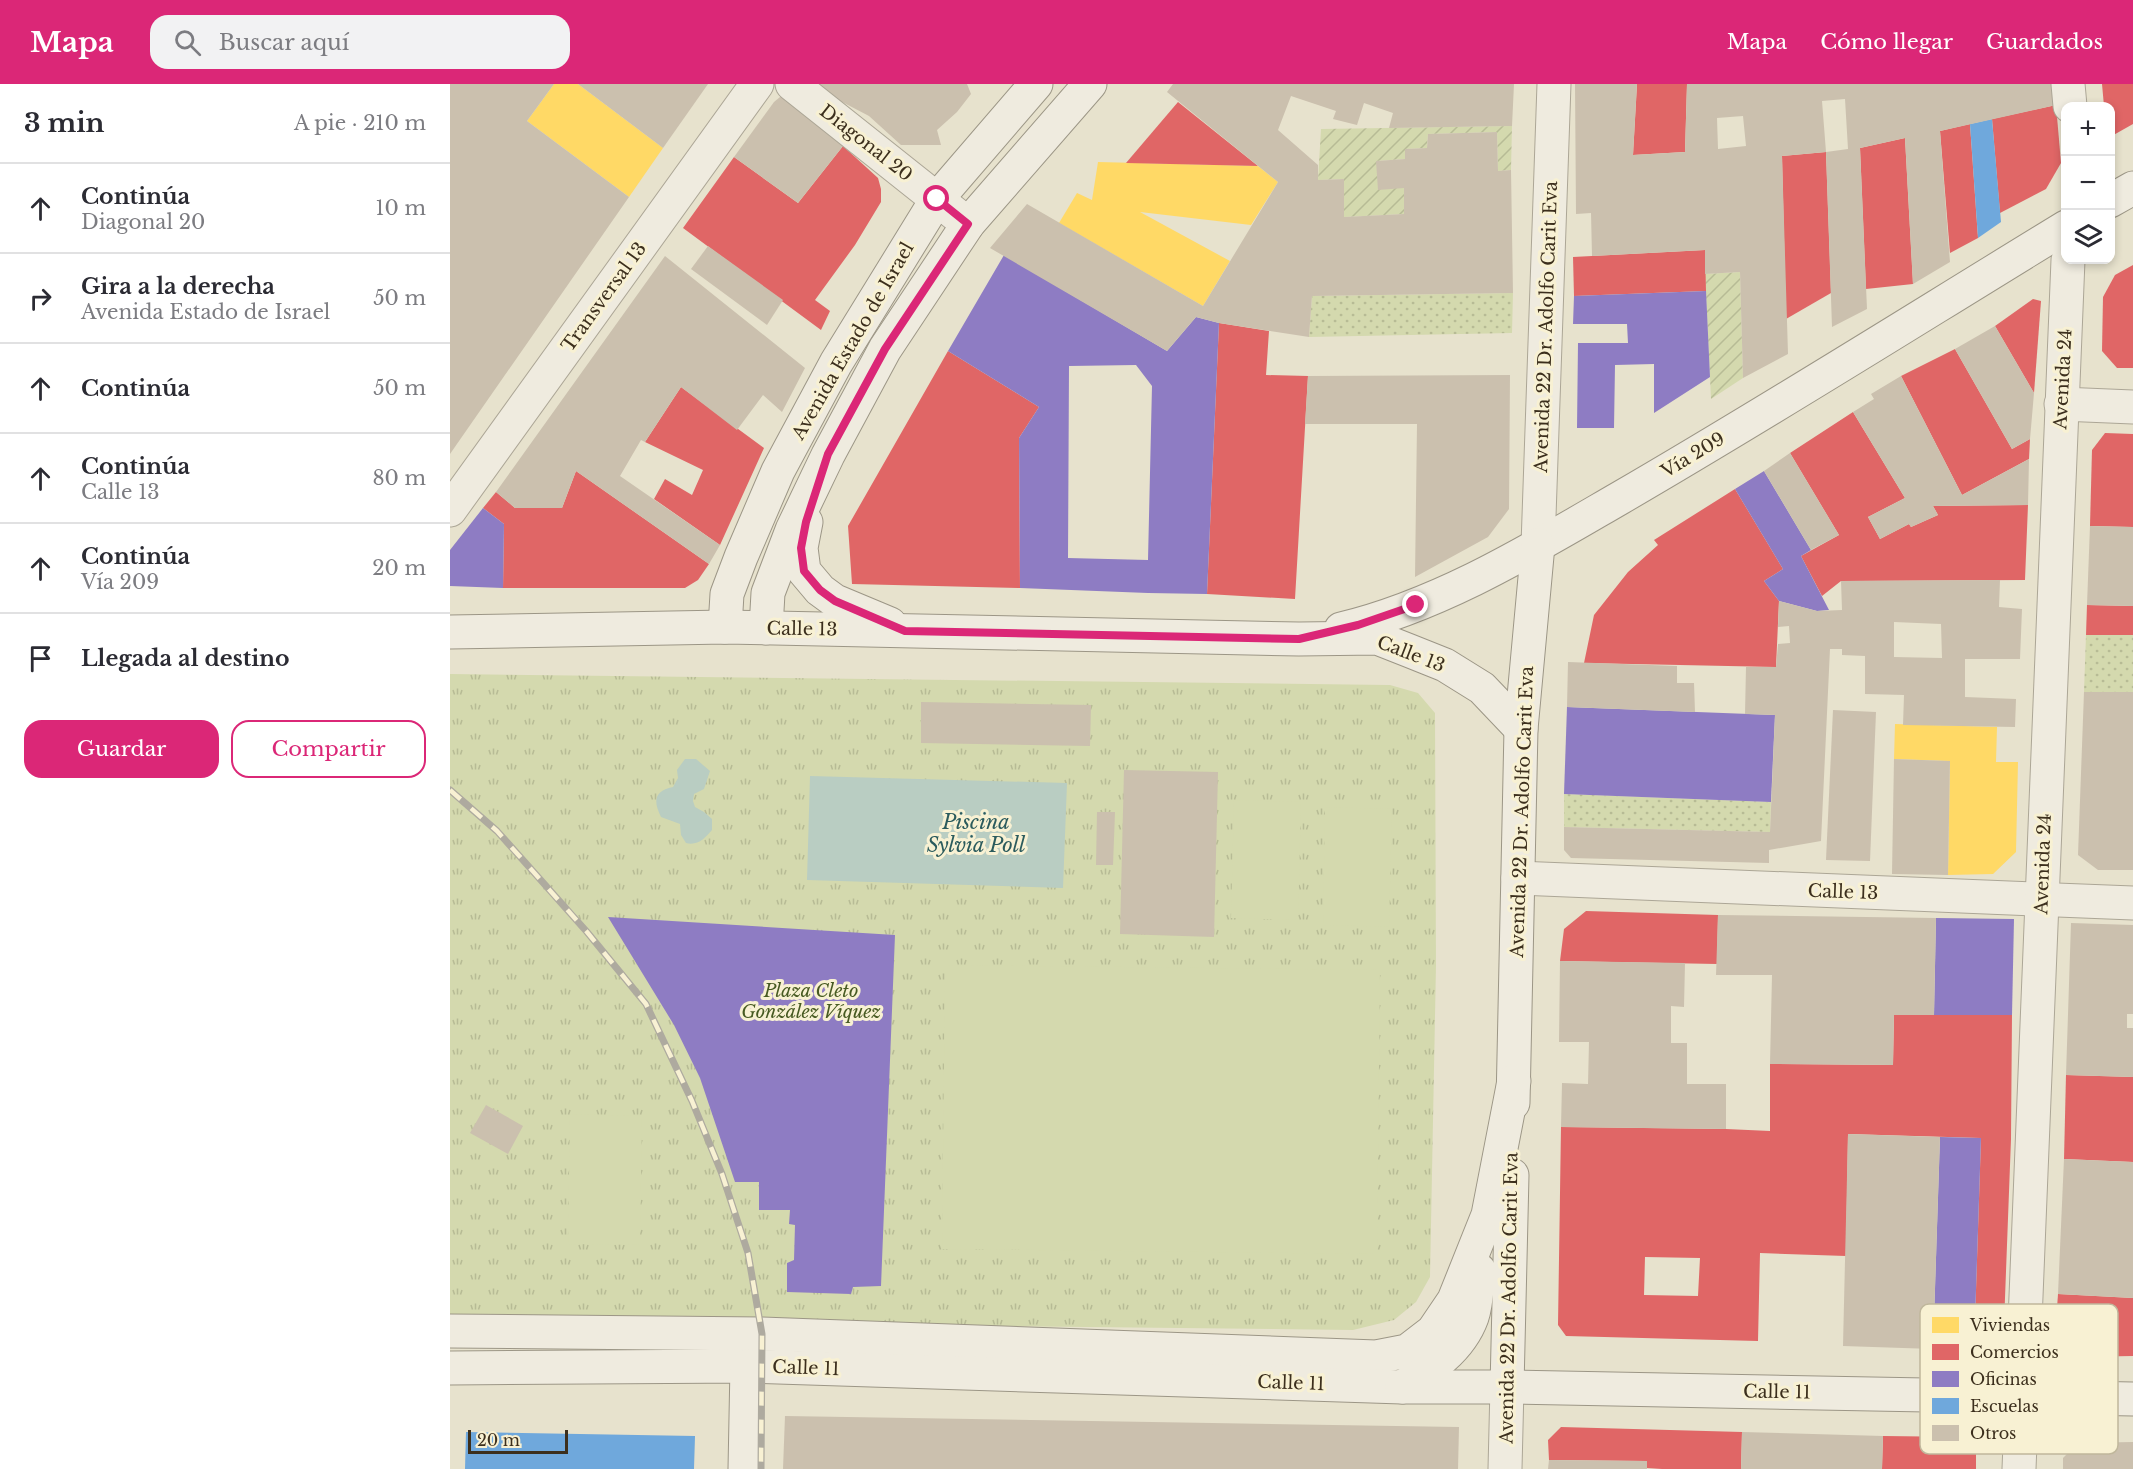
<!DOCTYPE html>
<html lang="es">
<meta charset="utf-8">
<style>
body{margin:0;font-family:"Libre Baskerville",serif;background:#f2f2f3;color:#2b2b33}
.controls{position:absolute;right:18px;top:18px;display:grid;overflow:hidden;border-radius:12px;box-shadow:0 3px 9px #0003}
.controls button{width:54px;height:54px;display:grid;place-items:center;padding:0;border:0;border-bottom:2px solid #e1e1e2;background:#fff;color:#2b2b33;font:30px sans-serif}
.scale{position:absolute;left:18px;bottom:15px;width:100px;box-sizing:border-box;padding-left:6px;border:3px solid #3c2f1d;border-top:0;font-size:16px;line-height:21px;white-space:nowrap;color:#3c2f1d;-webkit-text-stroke:4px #f8f1d3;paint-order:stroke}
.stop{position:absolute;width:18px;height:18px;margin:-14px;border:4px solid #db2777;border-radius:50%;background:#fff}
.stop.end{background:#db2777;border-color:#fff;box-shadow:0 2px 6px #0008}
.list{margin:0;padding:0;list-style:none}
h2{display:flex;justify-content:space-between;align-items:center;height:78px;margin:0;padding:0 24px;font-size:26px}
h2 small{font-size:20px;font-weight:400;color:#7c7c81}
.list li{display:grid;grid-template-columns:39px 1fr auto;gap:18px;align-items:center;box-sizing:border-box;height:90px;padding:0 24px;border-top:2px solid #e1e1e2}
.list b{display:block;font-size:22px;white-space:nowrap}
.list p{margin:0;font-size:20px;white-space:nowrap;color:#7c7c81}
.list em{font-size:20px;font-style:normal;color:#7c7c81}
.actions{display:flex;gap:12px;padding:18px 24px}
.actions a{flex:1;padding:14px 0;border:2px solid #db2777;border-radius:18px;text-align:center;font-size:21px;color:#db2777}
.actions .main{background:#db2777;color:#fff}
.icon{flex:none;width:33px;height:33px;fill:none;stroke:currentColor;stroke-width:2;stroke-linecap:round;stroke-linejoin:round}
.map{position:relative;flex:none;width:1683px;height:1385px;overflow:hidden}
header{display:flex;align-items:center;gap:36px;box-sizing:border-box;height:84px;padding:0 30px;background:#db2777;color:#fff}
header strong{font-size:28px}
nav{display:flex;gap:33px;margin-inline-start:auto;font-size:21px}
.search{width:420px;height:54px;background:#f2f2f3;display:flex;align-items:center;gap:15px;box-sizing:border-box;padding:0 21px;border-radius:18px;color:#7c7c81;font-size:22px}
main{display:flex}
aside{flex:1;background:#fff}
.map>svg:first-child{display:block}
.grass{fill:url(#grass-dots)}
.park{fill:url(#park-tufts)}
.garden{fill:url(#garden-furrows)}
.pitch{fill:#d4d9ae}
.water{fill:#b9cdc2}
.homes{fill:#ffd966}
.shops{fill:#e06666;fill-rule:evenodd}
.offices{fill:#8e7cc3;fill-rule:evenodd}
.schools{fill:#6fa8dc}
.building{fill:#cbc0ae;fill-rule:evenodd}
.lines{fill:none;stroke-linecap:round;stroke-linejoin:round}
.minor-casing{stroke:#aca696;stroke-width:35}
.secondary-casing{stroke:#9c9686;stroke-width:35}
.minor{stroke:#efebdf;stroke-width:33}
.secondary{stroke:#efebdf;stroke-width:33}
.rail-casing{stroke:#aeaa9f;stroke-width:7}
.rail{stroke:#f8f1d3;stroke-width:4.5;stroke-dasharray:14;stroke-linecap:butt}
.route{stroke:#db2777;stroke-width:8}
.labels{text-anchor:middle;stroke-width:6;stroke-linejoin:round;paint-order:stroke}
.street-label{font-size:18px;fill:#3c2f1d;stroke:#f8f1d3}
.park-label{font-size:18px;font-style:italic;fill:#475a22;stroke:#f8f1d3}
.water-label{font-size:20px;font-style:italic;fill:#2b5b5d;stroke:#f8f1d3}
.key{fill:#f8f1d3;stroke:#c0b79c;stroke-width:1.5}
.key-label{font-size:16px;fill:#3c2f1d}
</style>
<header>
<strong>Mapa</strong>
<div class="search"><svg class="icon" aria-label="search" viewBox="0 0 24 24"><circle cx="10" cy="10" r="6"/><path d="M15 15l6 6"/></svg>Buscar aquí</div>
<nav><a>Mapa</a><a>Cómo llegar</a><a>Guardados</a></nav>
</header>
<main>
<aside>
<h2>3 min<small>A pie · 210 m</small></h2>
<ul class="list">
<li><svg class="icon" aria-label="ahead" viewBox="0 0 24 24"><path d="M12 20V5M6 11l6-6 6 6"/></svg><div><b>Continúa</b><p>Diagonal 20</p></div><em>10 m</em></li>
<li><svg class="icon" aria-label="right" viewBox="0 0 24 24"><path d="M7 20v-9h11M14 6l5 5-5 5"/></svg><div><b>Gira a la derecha</b><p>Avenida Estado de Israel</p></div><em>50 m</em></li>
<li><svg class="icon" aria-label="ahead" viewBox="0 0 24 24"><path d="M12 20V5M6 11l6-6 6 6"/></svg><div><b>Continúa</b></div><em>50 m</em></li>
<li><svg class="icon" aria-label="ahead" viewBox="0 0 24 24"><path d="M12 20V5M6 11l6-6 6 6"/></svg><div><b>Continúa</b><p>Calle 13</p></div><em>80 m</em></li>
<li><svg class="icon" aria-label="ahead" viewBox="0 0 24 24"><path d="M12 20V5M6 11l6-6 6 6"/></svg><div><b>Continúa</b><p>Vía 209</p></div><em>20 m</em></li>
<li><svg class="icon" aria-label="arrive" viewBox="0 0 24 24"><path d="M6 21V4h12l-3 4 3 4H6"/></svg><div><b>Llegada al destino</b></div></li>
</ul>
<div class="actions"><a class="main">Guardar</a><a>Compartir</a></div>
</aside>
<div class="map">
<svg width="1683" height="1385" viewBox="0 0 1683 1385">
<defs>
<pattern id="grass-dots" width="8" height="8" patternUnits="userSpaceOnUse" patternTransform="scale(1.5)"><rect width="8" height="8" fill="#d4d9ae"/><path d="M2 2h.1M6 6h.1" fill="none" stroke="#b7bb95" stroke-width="1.8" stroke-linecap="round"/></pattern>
<pattern id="park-tufts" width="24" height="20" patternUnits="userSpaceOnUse" patternTransform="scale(1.5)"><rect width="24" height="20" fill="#d4d9ae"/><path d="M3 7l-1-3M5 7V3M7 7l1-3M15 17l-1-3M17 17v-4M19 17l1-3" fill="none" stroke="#b7bb95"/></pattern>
<pattern id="garden-furrows" width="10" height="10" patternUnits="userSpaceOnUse" patternTransform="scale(1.5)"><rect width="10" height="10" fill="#d4d9ae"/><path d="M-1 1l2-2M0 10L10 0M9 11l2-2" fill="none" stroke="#b7bb95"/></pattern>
</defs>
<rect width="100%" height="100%" fill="#e7e2cd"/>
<g class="grass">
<polygon points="1063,209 1062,249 859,253 862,212"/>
<polygon points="1636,551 1683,551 1683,608 1634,608"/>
<polygon points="1114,710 1321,718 1320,748 1114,743"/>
</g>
<polygon class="park" points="0,590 940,601 968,609 985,629 986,881 980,1193 966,1218 944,1236 903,1246 0,1236"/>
<g class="garden">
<polygon points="1062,42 1061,86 1048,87 1047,48 978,50 977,64 955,65 955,75 926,77 954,104 954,130 894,133 894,95 868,96 871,45"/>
<polygon points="1290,188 1293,294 1261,315 1255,190"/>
</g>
<g class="pitch">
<polygon points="784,716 851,718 848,836 781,834"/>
<polygon points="875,723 942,725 939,843 873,841"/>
<polygon points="495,881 930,886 927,1170 492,1165"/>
<polygon points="120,1030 192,1032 190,1161 118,1160"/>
</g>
<g class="water">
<path d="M235 675H246L260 687 254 705 244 710 243 717 245 723 254 728 262 735V746C255 754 248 762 236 759L231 751 230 740 211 733C203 717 204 707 223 703L228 694 227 686Z"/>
<polygon points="360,692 617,699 613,804 357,796"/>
</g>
<g class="homes">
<polygon points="104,0 128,0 213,64 179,113 77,37"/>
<polygon points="648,78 808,82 828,98 801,141 690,128 780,177 753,222 609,139 627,109 642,116"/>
<polygon points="1445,640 1547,643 1546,678 1568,678 1566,768 1543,790 1498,791 1500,677 1444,675"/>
</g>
<g class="shops">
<polygon points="1187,0 1237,0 1235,68 1183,71"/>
<polygon points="1652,0 1683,0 1683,40 1660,53 1660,22 1654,22"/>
<polygon points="728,18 808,82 676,79"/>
<polygon points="1606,21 1611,79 1596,105 1550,129 1542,35"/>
<polygon points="1520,40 1528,154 1500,169 1490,47"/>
<polygon points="1455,54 1463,200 1416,205 1410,64"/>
<polygon points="393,62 428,94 431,105 431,118 405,161 365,216 380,227 371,246 233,144 284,73 348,119"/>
<polygon points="1376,68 1381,209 1336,235 1332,72"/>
<polygon points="1255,166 1256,207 1124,212 1123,173"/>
<polygon points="1683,181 1683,284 1667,284 1652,267 1653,213 1665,191"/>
<polygon points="1583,215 1591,217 1584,309 1545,242"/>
<polygon points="769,239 819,247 816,291 858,292 845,515 757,510"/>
<polygon points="1505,265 1562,365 1580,355 1579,375 1512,411 1451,292"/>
<polygon points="498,267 589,323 569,354 570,504 402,500 398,442"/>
<polygon points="231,303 314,364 270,461 204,415 215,395 242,411 253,386 195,358"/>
<polygon points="1403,328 1455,414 1418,433 1430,455 1459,440 1461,443 1488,431 1483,422 1578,421 1575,496 1391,497 1372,512 1351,472 1389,451 1340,369"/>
<polygon points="1655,349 1683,350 1683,443 1640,442 1642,366"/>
<polygon points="126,387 259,480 248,496 235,504 53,504 54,440 33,424 46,408 65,424 112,424"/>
<polygon points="1285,405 1333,485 1314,497 1329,517 1326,583 1134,579 1144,531 1178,488 1208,461 1204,456"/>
<polygon points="1637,521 1683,522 1683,551 1636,551"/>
<polygon points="1136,827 1268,831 1267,880 1110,877 1114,845"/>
<path d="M1444 931H1562L1561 1055 1553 1267H1524L1531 1054 1398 1050 1396 1172 1310 1169 1308 1257 1116 1252 1108 1241 1111 1043 1276 1045 1320 1047V980L1443 981ZM1195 1173 1250 1174 1248 1212 1194 1211Z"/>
<polygon points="1616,991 1683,993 1683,1078 1614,1075"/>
<polygon points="1608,1210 1683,1214 1683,1272 1625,1273 1605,1253"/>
<polygon points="1111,1343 1292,1348 1291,1385 1212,1385 1197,1384 1197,1377 1099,1376 1098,1356"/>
<polygon points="1433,1352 1517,1353 1526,1359 1526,1385 1432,1385"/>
</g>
<g class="offices">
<path d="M554 171 717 267 746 233 769 239 757 510 698 509 570 504 569 354 589 323 498 267ZM686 281 702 302 698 476 618 474 619 282Z"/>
<polygon points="1256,207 1260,293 1204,329 1204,280 1165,281 1164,344 1127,344 1128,259 1178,259 1177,240 1123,240 1124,212"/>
<polygon points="1314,387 1361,466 1351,472 1379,526 1367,527 1329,517 1314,497 1333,485 1285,405"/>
<polygon points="33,424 54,440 53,504 0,502 0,466"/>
<polygon points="1117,623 1325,631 1321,718 1114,710"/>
<polygon points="158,833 445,851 431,1202 403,1203 401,1210 337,1208 337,1179 344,1176 345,1141 339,1140 340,1126 309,1126 309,1098 285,1098 250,994 224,941"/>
<polygon points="1486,834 1564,835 1562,931 1484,931"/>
<polygon points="1490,1053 1531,1054 1524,1267 1483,1265"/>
</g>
<g class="schools">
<polygon points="1542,35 1551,138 1528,154 1520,40"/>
<polygon points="16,1348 245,1352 244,1385 15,1385"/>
</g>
<g class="building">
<polygon points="0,0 104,0 77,37 179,113 0,370"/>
<polygon points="128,0 258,0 213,64"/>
<polygon points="363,0 517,0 521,10 507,28 487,46 491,61 451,61 419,32 375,9"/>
<polygon points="723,0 1064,0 1062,42 939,44 943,29 914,19 907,41 883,35 886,27 841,12 828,46 868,81 868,96 894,95 894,133 954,130 954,104 928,106 926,77 955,75 955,65 977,64 978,50 1047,48 1048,87 1061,86 1063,209 862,212 859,253 769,239 746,233 717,267 540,164 577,120 753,222 828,98 717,8"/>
<path d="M1125 0H1187L1183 71 1235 68 1237 0H1604L1606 21 1490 47 1500 178 1463 200 1455 54 1410 64 1417 225 1382 243 1376 68 1398 65 1395 15 1372 17 1376 68 1332 72 1338 270 1293 294 1290 188 1255 190V166L1142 172 1141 129 1126 130ZM1293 32 1296 62 1268 65 1267 34Z"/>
<polygon points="330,13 340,14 393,62 348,119 284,73 324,18"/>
<polygon points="258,162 333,216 317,241 241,185"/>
<polygon points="215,172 355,284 332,328 313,311 287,346 231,303 195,358 191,356 170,392 270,461 259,480 126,387 112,424 65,424 46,408"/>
<polygon points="1545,242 1584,309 1580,355 1562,365 1505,265"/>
<polygon points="1060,291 1059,425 1038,453 965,493 967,340 855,340 858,292"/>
<polygon points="1451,292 1512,411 1579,375 1578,421 1483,422 1488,431 1461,443 1459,440 1430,455 1418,433 1455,414 1403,328 1424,315 1421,310"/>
<polygon points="1340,369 1389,451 1361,466 1314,387"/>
<polygon points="1640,442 1683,443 1683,522 1637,521"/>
<path d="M1550 496 1549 523 1572 525 1570 575H1515V613L1566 615 1565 643 1453 641 1454 611 1415 610V572L1392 571V565H1380L1371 757 1319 766V779L1121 774 1114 766V743L1320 748 1325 631 1295 630 1296 583H1326L1328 560 1340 559 1339 542 1328 543 1329 517 1367 527 1392 526 1391 497ZM1444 538 1491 540 1492 574 1444 573Z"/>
<polygon points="1118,578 1227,582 1227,599 1244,599 1245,628 1117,623"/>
<polygon points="1634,608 1683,608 1683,786 1648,786 1628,771"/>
<polygon points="471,618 641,621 640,662 471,659"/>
<polygon points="1383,626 1426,628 1420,777 1376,776"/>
<polygon points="1444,675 1500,677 1498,791 1442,790"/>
<polygon points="674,686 768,688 764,853 670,850"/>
<polygon points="647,728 665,728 663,781 646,781"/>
<polygon points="1268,831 1486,834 1484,931 1444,931 1443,981 1320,980 1322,891 1266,891"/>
<polygon points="1621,839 1683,841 1683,930 1677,930 1677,944 1683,944 1683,993 1616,991"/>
<polygon points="1110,877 1235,879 1234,923 1221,922 1221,959 1237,959 1237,1000 1276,1000 1276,1045 1111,1043 1112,999 1138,1000 1139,958 1109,958"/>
<polygon points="36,1021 73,1042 58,1070 20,1049"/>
<polygon points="1398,1050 1490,1053 1483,1265 1393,1262"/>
<polygon points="1614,1075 1683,1078 1683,1214 1608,1210"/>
<polygon points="335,1332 1009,1343 1008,1385 333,1385"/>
<polygon points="1292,1348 1433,1352 1432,1385 1291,1385"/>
<polygon points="1683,1358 1683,1385 1613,1385 1613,1374 1628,1359"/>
<polygon points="1099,1376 1197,1377 1197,1385 1098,1385"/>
</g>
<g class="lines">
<defs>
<g id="minor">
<polyline points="342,0 518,140"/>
<polyline points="1618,0 1620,22"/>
<polyline points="1611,320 1683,323"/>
<polyline points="0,426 307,0"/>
<polyline points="1088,461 1104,0"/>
<polyline points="1068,794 1683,819"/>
<polyline points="1055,1385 1057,1303"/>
<polyline points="1569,1385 1618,176"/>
</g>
<g id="secondary">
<polyline points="1660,117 1683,104"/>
<polyline points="356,438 351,464 354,487 370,506 385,517 440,540"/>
<polyline points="275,543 277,510 291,473 328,387 386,279 487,115 586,0"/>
<polyline points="316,544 318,509 342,446 378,371 435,265 518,140 640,0"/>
<path d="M891 545C991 521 1082 465 1170 414 1320 327 1467 234 1616 143"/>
<polyline points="0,548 275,543 849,555 927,554 960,567 995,581 1032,604 1071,645"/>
<polyline points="1063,1019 1071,645 1088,461"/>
<polyline points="0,1247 312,1250 926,1273 957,1267 983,1247 1004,1216 1038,1131 1064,997"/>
<polyline points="0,1284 297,1282 952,1303 1057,1303 1683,1315"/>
<path d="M952 1303C980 1285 1010 1266 1022 1233 1027 1219 1027 1201 1029 1186"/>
<polyline points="1057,1303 1062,1091"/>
<polyline points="295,1385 297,1282"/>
</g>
</defs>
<use href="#minor" class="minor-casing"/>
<use href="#secondary" class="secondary-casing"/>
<use href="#minor" class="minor"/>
<use href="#secondary" class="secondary"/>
<defs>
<polyline id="rail" points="0,706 47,747 137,848 196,920 242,1017 272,1090 298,1169 312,1250 311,1385"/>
</defs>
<use href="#rail" class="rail-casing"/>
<use href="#rail" class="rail"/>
</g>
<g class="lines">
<polyline class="route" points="487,115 518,140 435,265 378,370 356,438 351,464 354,487 370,506 385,517 455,547 849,555 908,541 966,521"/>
</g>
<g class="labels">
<g class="street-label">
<text transform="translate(416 59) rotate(38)" y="6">Diagonal 20</text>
<text transform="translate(154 213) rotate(-54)" y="6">Transversal 13</text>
<text transform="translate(1096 243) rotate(-88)" y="6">Avenida 22 Dr. Adolfo Carit Eva</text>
<text transform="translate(403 257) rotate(-60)" y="6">Avenida Estado de Israel</text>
<text transform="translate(1613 295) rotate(-87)" y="6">Avenida 24</text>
<text transform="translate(1243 371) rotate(-31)" y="6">Vía 209</text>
<text transform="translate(352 545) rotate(1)" y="6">Calle 13</text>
<text transform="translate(961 570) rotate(21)" y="6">Calle 13</text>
<text transform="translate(1072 728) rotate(-88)" y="6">Avenida 22 Dr. Adolfo Carit Eva</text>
<text transform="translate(1593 780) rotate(-88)" y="6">Avenida 24</text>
<text transform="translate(1393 808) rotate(2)" y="6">Calle 13</text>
<text transform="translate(1059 1214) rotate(-89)" y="6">Avenida 22 Dr. Adolfo Carit Eva</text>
<text transform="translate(356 1284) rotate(2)" y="6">Calle 11</text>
<text transform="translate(841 1299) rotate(2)" y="6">Calle 11</text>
<text transform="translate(1327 1308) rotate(1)" y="6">Calle 11</text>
</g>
<g class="park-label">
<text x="361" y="913">Plaza Cleto<tspan x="361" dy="21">González Víquez</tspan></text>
</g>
<g class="water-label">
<text x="526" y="745">Piscina<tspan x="526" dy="23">Sylvia Poll</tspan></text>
</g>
</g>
<rect x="1470" y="1220" width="198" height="150" rx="9" class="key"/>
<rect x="1482" y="1233" width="27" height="16" fill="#ffd966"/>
<rect x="1482" y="1260" width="27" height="16" fill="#e06666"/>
<rect x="1482" y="1287" width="27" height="16" fill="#8e7cc3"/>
<rect x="1482" y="1314" width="27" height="16" fill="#6fa8dc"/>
<rect x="1482" y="1341" width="27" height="16" fill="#cbc0ae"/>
<g class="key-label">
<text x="1520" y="1247">Viviendas</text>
<text x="1520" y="1274">Comercios</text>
<text x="1520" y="1301">Oficinas</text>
<text x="1520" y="1328">Escuelas</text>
<text x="1520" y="1355">Otros</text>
</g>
</svg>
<div class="controls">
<button>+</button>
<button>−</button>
<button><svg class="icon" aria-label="layers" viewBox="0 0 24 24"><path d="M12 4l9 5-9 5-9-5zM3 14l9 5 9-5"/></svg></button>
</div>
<div class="scale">20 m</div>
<div class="stop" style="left:487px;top:115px"></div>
<div class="stop end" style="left:966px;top:521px"></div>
</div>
</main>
